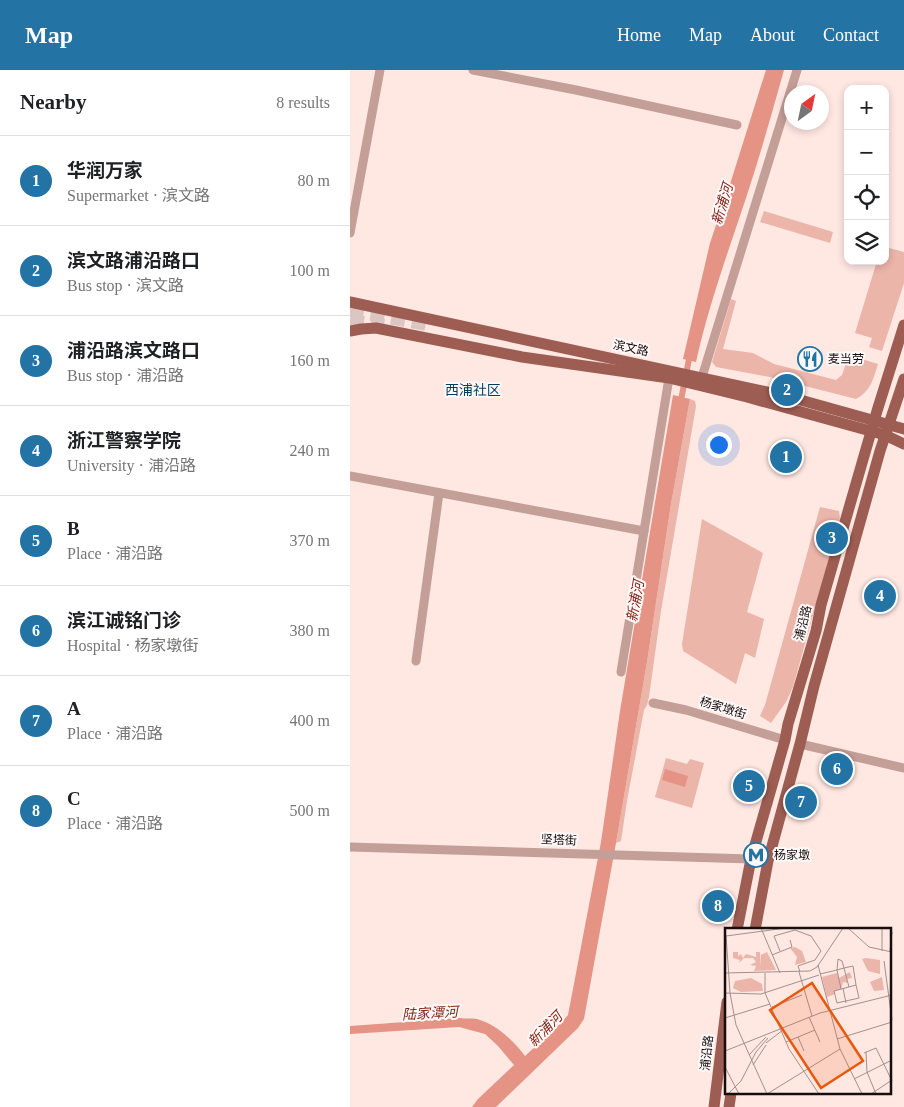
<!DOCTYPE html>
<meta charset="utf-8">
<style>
body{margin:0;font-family:"Times New Roman","Noto Sans SC",serif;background:#f6f6f6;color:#202124}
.controls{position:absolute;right:15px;top:15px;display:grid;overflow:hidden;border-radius:10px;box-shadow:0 2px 8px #0003}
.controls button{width:45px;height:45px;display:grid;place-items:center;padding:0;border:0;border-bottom:1px solid #e0e0e0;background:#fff;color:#202124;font:25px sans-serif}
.compass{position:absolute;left:434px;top:15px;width:45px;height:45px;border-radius:50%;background:#fff;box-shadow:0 2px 8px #0003;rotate:33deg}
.you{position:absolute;left:368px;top:374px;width:18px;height:18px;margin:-12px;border:4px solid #fff;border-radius:50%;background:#1a73e8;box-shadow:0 0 0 8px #1a73e833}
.badge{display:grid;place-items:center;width:32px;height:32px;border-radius:50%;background:#2473a5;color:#fff;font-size:16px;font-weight:700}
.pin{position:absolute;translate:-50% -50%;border:2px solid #fff;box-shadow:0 1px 5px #0006}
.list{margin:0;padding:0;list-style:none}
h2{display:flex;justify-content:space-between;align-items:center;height:65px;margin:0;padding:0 20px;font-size:21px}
h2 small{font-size:16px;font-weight:400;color:#757577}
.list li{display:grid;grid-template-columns:32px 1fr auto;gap:15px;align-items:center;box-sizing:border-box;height:90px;padding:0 20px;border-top:1px solid #e0e0e0}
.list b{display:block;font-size:19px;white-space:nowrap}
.list p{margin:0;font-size:16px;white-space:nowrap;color:#757577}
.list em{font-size:16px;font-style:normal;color:#757577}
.icon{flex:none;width:28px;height:28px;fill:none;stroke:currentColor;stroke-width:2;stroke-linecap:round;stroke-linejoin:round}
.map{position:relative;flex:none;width:554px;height:1037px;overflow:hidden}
header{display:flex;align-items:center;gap:30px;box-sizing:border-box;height:70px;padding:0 25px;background:#2473a5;color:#fff}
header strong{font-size:24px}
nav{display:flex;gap:28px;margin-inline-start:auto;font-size:18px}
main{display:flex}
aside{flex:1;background:#fff}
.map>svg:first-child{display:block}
.green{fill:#ebb5aa}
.water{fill:#e49384}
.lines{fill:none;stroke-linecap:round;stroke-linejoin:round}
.canal{stroke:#e49384;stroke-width:6}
.highway-tunnel{stroke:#dcc6c2;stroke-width:14;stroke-dasharray:14 7;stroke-linecap:butt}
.minor{stroke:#c49f98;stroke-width:9}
.major{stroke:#9d5d52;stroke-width:11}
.labels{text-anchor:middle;stroke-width:4;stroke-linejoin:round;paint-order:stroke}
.street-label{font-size:12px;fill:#160e0d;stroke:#fef9f8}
.poi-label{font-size:12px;fill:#160e0d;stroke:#fef9f8;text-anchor:start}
.water-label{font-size:14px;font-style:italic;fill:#842618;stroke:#fef9f8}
.neighbourhood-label{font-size:14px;fill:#003c5e;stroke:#fef9f8}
.inset-road{fill:none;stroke:#a2908d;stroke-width:1}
.view{fill:#e8590c;fill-opacity:0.15;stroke:#e8590c;stroke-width:2.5}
.inset-edge{fill:none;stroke:#160e0d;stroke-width:2.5}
</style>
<header>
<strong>Map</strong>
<nav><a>Home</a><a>Map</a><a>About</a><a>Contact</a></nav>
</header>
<main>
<aside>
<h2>Nearby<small>8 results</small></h2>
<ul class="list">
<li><span class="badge">1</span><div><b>华润万家</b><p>Supermarket · 滨文路</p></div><em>80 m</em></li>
<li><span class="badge">2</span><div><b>滨文路浦沿路口</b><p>Bus stop · 滨文路</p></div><em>100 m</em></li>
<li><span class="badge">3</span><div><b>浦沿路滨文路口</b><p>Bus stop · 浦沿路</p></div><em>160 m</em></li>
<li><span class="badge">4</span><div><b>浙江警察学院</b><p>University · 浦沿路</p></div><em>240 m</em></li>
<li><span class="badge">5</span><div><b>B</b><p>Place · 浦沿路</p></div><em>370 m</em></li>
<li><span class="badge">6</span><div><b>滨江诚铭门诊</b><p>Hospital · 杨家墩街</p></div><em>380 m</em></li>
<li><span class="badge">7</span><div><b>A</b><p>Place · 浦沿路</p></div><em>400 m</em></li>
<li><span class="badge">8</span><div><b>C</b><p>Place · 浦沿路</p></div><em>500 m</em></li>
</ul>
</aside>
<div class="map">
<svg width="554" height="1037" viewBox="0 0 554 1037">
<rect width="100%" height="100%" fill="#ffe7e2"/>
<g class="green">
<polygon points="414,141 483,162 480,173 410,152"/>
<polygon points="535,177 554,182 554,213 532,281 519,277 522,268 505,263 527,191 535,191"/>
<path d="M381 229 386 231 373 279 403 283 424 294 486 310 492 305 499 285 528 294C524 308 520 322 506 329L420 307 366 297 362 292Z"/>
<polygon points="340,329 345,331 346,336 311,541 299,627 297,635 294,640 277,731 271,771 266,773 297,592 321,434"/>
<polygon points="470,437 489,441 490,448 443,617 436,632 421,653 410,646 415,635"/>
<polygon points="352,449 413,483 397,542 414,549 405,588 395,583 386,614 333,581 332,574"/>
<polygon points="316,688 337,694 340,689 354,693 342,738 305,727"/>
</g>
<g class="water">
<path d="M416 0H434C422 43 410 86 396 128 378 182 358 237 346 292L333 289 360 173 381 111Z"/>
<path d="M323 325 340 329 321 434 297 592 266 773 234 949 228 958 146 1037H122L128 1029 164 995 148 976 135 964 109 957 0 964V956L110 948C116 949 122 948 127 949 146 954 164 971 175 986L209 955 218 945 251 772 270 641Z"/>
<polygon points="315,699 338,706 335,717 312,710"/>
</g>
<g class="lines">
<polyline class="canal" points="330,335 340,284"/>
<g class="highway-tunnel">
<polyline points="0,240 76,254"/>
<polyline points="0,251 34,256"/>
</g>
<g class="minor">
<polyline points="123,0 226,20 387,55"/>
<polyline points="0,163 30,0"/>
<polyline points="352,307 447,0"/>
<polyline points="0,406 294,461"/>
<polyline points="66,591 89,423"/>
<polyline points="271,602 319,308"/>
<polyline points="303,633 336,640 435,670"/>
<polyline points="450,674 554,698"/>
<polyline points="0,777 401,789 418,791"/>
</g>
<g class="major">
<polyline points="0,232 436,326 554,359"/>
<polyline points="0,261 11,259 26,258 172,287 319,308 397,327 535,365 554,374"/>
<polyline points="387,860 401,789 435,670 438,654 466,561 471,535 527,341 554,255"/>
<polyline points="405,860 418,791 450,674 464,616 530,381 554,309"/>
<polyline points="364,1037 377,932"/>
<polyline points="379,1037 381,1023"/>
</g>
</g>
<defs>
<symbol id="restaurant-ring" viewBox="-11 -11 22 22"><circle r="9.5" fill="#fef9f8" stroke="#2473a5" stroke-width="1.5"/><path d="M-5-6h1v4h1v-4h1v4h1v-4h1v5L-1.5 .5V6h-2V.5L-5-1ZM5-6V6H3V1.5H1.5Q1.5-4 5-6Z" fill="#2473a5"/></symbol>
<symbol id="metro-ring" viewBox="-11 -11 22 22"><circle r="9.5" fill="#fef9f8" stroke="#2473a5" stroke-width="1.5"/><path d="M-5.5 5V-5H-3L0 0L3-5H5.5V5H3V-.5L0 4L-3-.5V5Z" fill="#2473a5"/></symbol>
</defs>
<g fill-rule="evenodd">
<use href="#restaurant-ring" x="446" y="275" width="28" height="28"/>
<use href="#metro-ring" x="392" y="771" width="28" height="28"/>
</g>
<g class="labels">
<g class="street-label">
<text transform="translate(281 278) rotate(12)" y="4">滨文路</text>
<text transform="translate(453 553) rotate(-76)" y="4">浦沿路</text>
<text transform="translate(373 638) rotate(17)" y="4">杨家墩街</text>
<text transform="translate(209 770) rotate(2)" y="4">坚塔街</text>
<text transform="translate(357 983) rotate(-84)" y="4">浦沿路</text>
</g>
<g class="poi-label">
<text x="478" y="293">麦当劳</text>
<text x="424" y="789">杨家墩</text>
</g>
<g class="water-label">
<text transform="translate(372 134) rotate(-73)" y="5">新浦河</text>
<text transform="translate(285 531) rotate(-80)" y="5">新浦河</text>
<text transform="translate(80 943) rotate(-3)" y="5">陆家潭河</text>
<text transform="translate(195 959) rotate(-46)" y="5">新浦河</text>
</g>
<g class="neighbourhood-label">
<text x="123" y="325">西浦社区</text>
</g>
</g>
<g transform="translate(375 858)">
<rect width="166" height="166" fill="#ffe7e2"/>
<path d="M70 19 77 23 81 34 70 37 72 29 65 20ZM8 24H13V28L16 26 18 30 21 26 31 29V24H35L36 39V27L42 24 51 42 29 43 31 38 25 37 31 34 28 30H19L14 35 15 32 8 30ZM141 30 155 32V46L143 43 137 31ZM125 44 127 50 122 51V55L118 54 116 61 109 63 110 66 102 69 97 49 112 45 114 50ZM157 49 159 62 149 63 145 54ZM26 50 37 56 38 63 16 64 8 60 10 53Z" fill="#ebb5aa"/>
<path class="inset-road" d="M36 0 55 45M123 0 144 19 167 24M1 7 5 65 11 97 19 115M1 8 61 0M55 23 49 8 70 2 86 8 96 23 90 32 73 38 75 44M157 23V0M165 23 167 4M47 27 67 19 65 12M159 33 167 92M93 37 115 121 137 166M119 40 128 38 131 57M74 44 87 88M0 45 85 43 92 39 118 0M40 45V65L64 121 94 166M95 46 112 42 113 31 117 33 119 40M131 57 134 70 112 75 109 63ZM118 60 121 75M116 61 112 42 119 40 124 59M0 65 36 66 94 47M47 79 77 67M84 89 95 114M0 90 45 76M73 109 79 123M112 111 167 94M61 114 90 102M19 115 42 166M41 115 58 102M0 123 95 85 167 67M141 124 142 144 151 166M139 125 151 120 167 153M24 127 41 109M28 137 41 117M0 139 14 166M129 151 167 132M3 166 16 153 31 124 43 110M42 166 115 121M146 166 167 152"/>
<path class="view" d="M87 55 138 133 96 160 45 82Z"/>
<rect width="166" height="166" class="inset-edge"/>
</g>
</svg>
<div class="controls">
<button>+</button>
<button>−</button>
<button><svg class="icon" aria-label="locate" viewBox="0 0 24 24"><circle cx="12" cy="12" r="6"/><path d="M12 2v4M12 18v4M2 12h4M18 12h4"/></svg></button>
<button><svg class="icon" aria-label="layers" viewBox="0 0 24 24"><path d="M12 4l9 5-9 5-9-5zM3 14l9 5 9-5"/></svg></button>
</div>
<svg class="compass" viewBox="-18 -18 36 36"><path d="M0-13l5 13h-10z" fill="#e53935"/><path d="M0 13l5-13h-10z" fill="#757577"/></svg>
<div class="you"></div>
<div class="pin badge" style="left:436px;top:387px">1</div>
<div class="pin badge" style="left:437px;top:320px">2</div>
<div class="pin badge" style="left:482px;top:468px">3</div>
<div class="pin badge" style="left:530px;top:526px">4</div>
<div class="pin badge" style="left:399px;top:716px">5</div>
<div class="pin badge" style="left:487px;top:699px">6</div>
<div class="pin badge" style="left:451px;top:732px">7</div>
<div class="pin badge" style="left:368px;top:836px">8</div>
</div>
</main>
